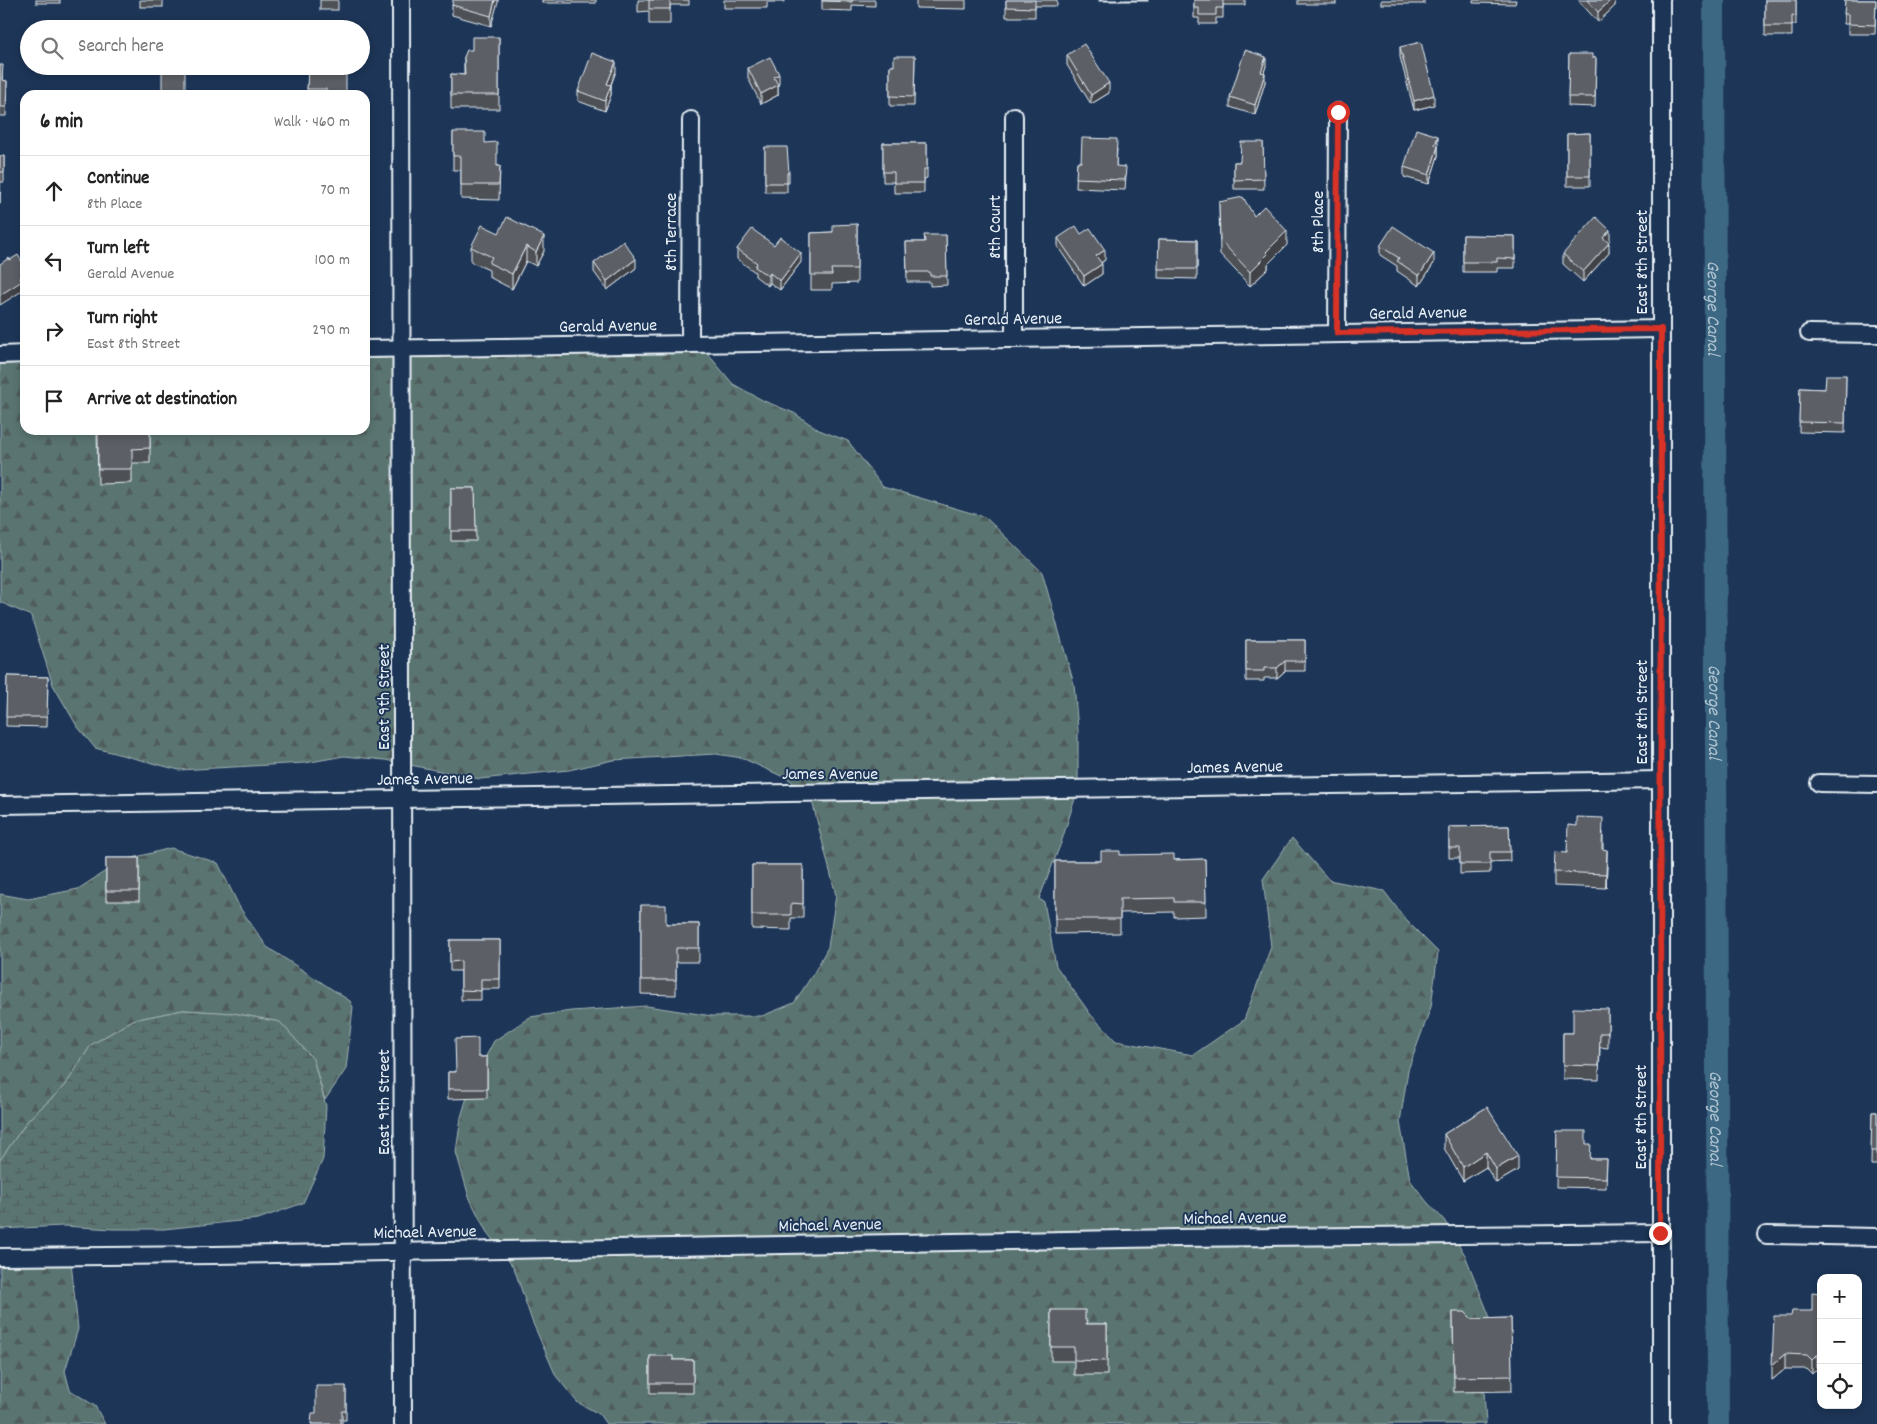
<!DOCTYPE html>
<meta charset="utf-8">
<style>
body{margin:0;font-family:Dekko,sans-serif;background:#f6f6f6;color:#222}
.controls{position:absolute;right:15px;bottom:15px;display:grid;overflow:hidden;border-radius:10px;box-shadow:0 2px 8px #0003}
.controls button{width:45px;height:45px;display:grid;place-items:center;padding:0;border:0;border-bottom:1px solid #e0e0e0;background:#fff;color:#222;font:25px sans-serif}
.stop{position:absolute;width:15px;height:15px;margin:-11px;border:4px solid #d93025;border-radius:50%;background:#fff}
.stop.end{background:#d93025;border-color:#fff;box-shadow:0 1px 5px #0008}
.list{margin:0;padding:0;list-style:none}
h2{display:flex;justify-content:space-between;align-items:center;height:65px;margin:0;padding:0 20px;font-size:21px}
h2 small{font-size:16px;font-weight:400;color:#767676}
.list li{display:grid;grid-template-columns:32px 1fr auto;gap:15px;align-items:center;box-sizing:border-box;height:70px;padding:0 20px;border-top:1px solid #e0e0e0}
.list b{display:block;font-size:19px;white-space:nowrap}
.list p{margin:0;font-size:16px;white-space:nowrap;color:#767676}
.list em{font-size:16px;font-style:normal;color:#767676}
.icon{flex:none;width:28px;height:28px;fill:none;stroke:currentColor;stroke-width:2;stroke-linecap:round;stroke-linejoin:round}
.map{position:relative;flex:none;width:1877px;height:1424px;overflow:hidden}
.search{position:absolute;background:#fff;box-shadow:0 2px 8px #0003;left:20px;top:20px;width:350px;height:55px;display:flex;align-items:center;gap:12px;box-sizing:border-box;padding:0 18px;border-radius:28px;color:#767676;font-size:19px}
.panel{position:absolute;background:#fff;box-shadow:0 2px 8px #0003;left:20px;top:90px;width:350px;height:345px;border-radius:15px}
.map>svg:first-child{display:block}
.forest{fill:url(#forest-firs);stroke:#a1b2b4}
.wetland{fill:url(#wetland-marsh);stroke:#a1b2b4}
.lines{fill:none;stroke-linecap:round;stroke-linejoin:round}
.canal{stroke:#3d6883;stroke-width:22}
.minor-casing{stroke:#e8f1f8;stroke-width:20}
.minor{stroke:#1d3557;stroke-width:16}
.wall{fill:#4e5157;stroke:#e8f1f8}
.shaded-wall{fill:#404247;stroke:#e8f1f8}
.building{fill:#5b5e65;stroke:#e8f1f8}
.route{stroke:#d93025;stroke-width:6}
.labels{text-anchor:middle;stroke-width:4;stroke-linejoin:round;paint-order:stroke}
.street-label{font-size:18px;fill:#e8f1f8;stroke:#1d3557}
.water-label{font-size:19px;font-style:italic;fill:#acc1cf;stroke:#1d3557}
</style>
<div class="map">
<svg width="1877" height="1424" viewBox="0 0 1877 1424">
<defs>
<pattern id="forest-firs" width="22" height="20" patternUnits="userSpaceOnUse" patternTransform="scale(1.25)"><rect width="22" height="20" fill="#5a7471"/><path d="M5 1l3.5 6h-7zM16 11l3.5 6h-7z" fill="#4f5c5c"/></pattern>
<pattern id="wetland-marsh" width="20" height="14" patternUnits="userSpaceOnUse" patternTransform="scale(1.25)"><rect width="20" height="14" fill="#5a7471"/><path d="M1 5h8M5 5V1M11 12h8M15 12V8" fill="none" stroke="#4f5c5c"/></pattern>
</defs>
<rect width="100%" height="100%" fill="#1d3557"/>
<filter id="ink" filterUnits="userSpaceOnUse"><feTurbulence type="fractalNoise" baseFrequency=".02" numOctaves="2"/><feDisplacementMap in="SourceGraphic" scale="10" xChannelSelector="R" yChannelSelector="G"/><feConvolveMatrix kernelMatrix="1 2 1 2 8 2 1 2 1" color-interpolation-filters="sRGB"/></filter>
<g filter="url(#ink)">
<g class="forest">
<polygon points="697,341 733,384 764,401 794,413 819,430 848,441 883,487 985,517 1042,572 1074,684 1078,730 1078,789 1061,843 1039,899 1044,902 1056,966 1091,1015 1116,1041 1193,1055 1244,1020 1271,947 1263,879 1292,838 1329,880 1384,891 1406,920 1438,952 1431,1007 1408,1070 1400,1122 1410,1180 1427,1202 1444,1220 1465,1255 1491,1320 1484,1390 1486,1424 606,1424 599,1414 577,1402 556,1376 532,1321 514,1268 486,1231 469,1197 456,1152 461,1117 471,1084 494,1041 530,1017 571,1011 647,1006 712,1016 762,1016 794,1003 815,971 828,947 836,895 812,801 790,780 742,758 716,754 613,760 569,770 480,779 385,760 344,756 305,763 179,770 95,748 77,726 53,685 31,616 0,602 0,353 25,352 25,430 365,430 365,347"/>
<polygon points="171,848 218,863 240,908 267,947 350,1001 353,1007 346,1069 325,1100 313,1059 280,1022 233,1013 183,1010 133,1020 91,1045 65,1086 29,1119 0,1160 0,894 28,899 78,889 121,861"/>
<polygon points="0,1251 71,1262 78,1329 65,1371 70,1390 95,1406 105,1424 0,1424"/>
</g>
<polygon class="wetland" points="183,1010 233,1013 280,1022 313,1059 326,1106 323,1159 303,1203 258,1219 164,1229 113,1229 63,1226 0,1229 0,1160 29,1119 65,1086 91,1045 133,1020"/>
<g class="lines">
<path class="canal" id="s1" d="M1714 0 1718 1424"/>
<defs>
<g id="minor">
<polyline points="401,0 403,1424"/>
<polyline points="1337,333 1338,112"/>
<polyline points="1809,333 1877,334"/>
<polyline points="1014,339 1014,116"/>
<polyline points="690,343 691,120"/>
<polyline points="365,349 1661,329"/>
<polyline points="0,355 25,354"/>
<polyline points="1819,783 1877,784"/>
<polyline points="0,805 1661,780"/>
<polyline points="1766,1235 1877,1237"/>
<polyline points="0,1257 214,1255 1178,1238 1660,1233"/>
<polyline points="1661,1424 1661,0"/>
</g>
</defs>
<use href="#minor" class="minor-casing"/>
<use href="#minor" class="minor"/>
</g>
<g class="wall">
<rect x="36" y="0" width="24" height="3"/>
<rect x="140" y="0" width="23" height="7"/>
<rect x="320" y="0" width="18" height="10"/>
<polygon points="498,0 491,26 452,15 452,5"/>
<rect x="542" y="0" width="54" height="3"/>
<polygon points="638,0 689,0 689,5 670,5 670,24 649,24 649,11 638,12"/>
<polygon points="724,0 784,0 784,2 767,2 767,8 724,8"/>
<polygon points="822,0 875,0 875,6 852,5 852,11 822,10"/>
<polygon points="916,0 966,0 966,9 916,8"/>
<polygon points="1006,0 1057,0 1057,6 1035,6 1035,17 1006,17"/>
<rect x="1099" y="0" width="49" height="1"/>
<polygon points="1194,0 1245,0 1245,5 1223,5 1223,18 1216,18 1216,24 1199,24 1199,18 1194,18"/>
<rect x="1298" y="0" width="38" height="4"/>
<rect x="1381" y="0" width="43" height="4"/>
<polygon points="1473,0 1516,0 1515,4 1473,3"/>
<polygon points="1578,0 1615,0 1615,6 1598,22"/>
<polygon points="1765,0 1796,0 1796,25 1792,25 1792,36 1765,36"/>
<polygon points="1845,0 1876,0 1875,34 1848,34 1848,24 1844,24"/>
<polygon points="499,37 499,109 451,109 451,74 464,75 464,57 472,50"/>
<polygon points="1400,47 1434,105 1414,110 1400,57"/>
<polygon points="1569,54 1592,58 1596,58 1595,107 1568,106"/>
<polygon points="1067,55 1109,93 1091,104 1067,65"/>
<polygon points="915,56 914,106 890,106 890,66 894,66"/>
<polygon points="0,65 3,80 7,81 6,116 0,116"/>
<polygon points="1266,66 1264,72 1265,82 1255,115 1230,107 1230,97"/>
<polygon points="308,67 346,95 307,95"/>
<polygon points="748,68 779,84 778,84 778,95 761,104 748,78"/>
<polygon points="616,71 611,85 611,95 605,111 578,101 578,91"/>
<polygon points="453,132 485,143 497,166 500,166 499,200 461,199 461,170 453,170"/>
<polygon points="1590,133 1590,186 1567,186 1567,134"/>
<polygon points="1263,142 1264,189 1234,189 1234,162 1240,162"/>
<polygon points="883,143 927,143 927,178 924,179 924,193 894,193 894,182 883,182"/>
<polygon points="1438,146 1438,156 1429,184 1404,177 1404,167"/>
<polygon points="765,147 789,173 789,183 787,183 787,192 765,192"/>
<polygon points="1117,149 1116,166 1126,176 1125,190 1076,188 1077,162 1081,162"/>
<polygon points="0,156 4,156 4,182 0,182 0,204"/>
<polygon points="1219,202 1254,216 1287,245 1268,264 1268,269 1250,286 1220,254"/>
<polygon points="857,224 857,283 832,284 832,290 811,290 811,233 833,232"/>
<polygon points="499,233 544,251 536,266 526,261 512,289 489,277 489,270 471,262 471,247"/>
<polygon points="1081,234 1105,260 1101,263 1102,274 1084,286 1058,247 1058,238"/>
<polygon points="946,235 947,285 930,286 930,282 907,282 906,242 924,242"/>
<polygon points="1463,235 1515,236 1515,268 1497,268 1497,272 1463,272"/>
<polygon points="1159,239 1197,240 1197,279 1158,278"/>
<polygon points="1610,240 1608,242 1609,253 1583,282 1563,264 1563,254"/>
<polygon points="774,245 801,262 780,290 770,283 768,286 755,276 755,272 737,259 737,249"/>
<polygon points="1380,246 1434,263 1419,286 1397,271 1397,266 1380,255"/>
<polygon points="594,263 636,268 607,290 594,272"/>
<polygon points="1846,375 1845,433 1799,432 1800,388 1825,389"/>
<polygon points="97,430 150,430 150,463 132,463 132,483 98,484"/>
<polygon points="451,488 475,488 476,541 451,541"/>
<polygon points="1246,640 1305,640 1305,671 1285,671 1277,678 1264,678 1264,681 1246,681"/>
<polygon points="7,676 48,677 47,727 6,726"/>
<polygon points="1509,826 1510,861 1490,862 1490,873 1460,874 1460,858 1449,858 1449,827"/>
<polygon points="1603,832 1603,849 1607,864 1606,888 1554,886 1554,872 1567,853"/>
<polygon points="1120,855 1174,860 1205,859 1206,916 1174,917 1174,912 1120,913 1120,933 1055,934 1055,861 1101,861"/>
<rect x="106" y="858" width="33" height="43"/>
<polygon points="752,865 803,865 803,918 791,918 791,930 752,929"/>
<polygon points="641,905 666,924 699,924 699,962 676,962 676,995 641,994"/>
<polygon points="450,940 500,940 500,989 481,989 481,1000 461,1000 461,971 450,971"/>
<polygon points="1608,1009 1608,1048 1600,1047 1599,1080 1563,1079 1563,1033 1573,1033"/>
<polygon points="478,1057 487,1057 487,1098 448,1099 448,1072 456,1072"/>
<polygon points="1487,1107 1518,1170 1496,1183 1486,1167 1463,1181 1444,1148 1444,1134"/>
<polygon points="1872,1112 1877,1112 1877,1165 1871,1165"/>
<polygon points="1557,1131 1586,1144 1591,1159 1607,1159 1606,1188 1556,1187"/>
<polygon points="1821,1293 1821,1369 1817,1369 1812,1374 1807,1369 1785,1369 1772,1380 1791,1316 1812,1311"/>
<polygon points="1051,1310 1085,1320 1086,1324 1107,1324 1107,1375 1074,1375 1074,1361 1051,1361"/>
<polygon points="1453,1312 1472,1319 1511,1318 1512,1391 1454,1392"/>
<polygon points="650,1356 673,1360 693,1360 693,1393 650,1393"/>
<polygon points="346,1386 346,1420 342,1420 342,1424 311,1424 316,1413"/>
</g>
<g class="shaded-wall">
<polygon points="495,0 498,0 498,2 491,26 491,16"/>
<polygon points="1611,0 1615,0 1615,6 1598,22 1598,12"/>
<polygon points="1266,57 1266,66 1261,81 1261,72"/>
<polygon points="616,62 616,71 607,94 607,84"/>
<polygon points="1265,73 1265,82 1255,115 1255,105"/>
<polygon points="779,74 779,84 774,86 774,77"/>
<polygon points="1109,83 1109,93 1091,104 1091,95"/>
<polygon points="611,85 611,95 605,111 605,101"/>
<polygon points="778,85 778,95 761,104 761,94"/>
<polygon points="1434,95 1434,105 1414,110 1414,101"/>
<polygon points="1438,136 1438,146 1435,145"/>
<polygon points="1438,146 1438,156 1429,184 1429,175"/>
<polygon points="1610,230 1610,240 1603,248 1603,238"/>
<polygon points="1287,231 1287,245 1268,264 1268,269 1250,286 1250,272 1266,252"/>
<polygon points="544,236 544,251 536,266 536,252"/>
<polygon points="1609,243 1609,253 1583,282 1583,272"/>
<polygon points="526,246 526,261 512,289 512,274"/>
<polygon points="1105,250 1105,260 1096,266 1096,256"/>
<polygon points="801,253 801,262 780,290 780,281"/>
<polygon points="1434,253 1434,263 1419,286 1419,276"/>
<polygon points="636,259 636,268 607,290 607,281"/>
<polygon points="1102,264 1102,274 1084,286 1084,276"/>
<polygon points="770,273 770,283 768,286 768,276"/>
<polygon points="25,275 25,285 22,286 22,291 0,305 0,295 20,278"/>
<polygon points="1285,661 1285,671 1277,678 1277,668"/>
<polygon points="1607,850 1607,864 1606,888 1606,874"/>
<polygon points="1486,1152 1486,1167 1463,1181 1463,1167"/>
<polygon points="1518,1156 1518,1170 1496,1183 1496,1169"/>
<polygon points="1785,1354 1785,1369 1772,1380 1772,1365"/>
<polygon points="1817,1355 1817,1369 1812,1374 1812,1360"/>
</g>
<g class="building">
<polygon points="453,0 495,0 491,16 452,5"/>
<rect x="649" y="0" width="21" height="9"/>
<polygon points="822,0 852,0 852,2 822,1"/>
<polygon points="1006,0 1035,0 1035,8 1006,7"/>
<polygon points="1194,0 1223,0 1223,8 1216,8 1216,15 1199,15 1199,8 1194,8"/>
<polygon points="1587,0 1611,0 1598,12"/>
<polygon points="1765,0 1796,0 1796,16 1792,15 1792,26 1765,26"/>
<polygon points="1845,0 1876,0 1875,25 1848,24 1848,14 1844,14"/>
<polygon points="472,37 499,37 499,95 451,95 451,74 465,75 464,57 467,50 472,50"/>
<polygon points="1421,42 1434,95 1414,101 1400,47"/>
<polygon points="1084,44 1109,83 1091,95 1067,55"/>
<polygon points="1245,50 1266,57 1261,72 1265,73 1255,105 1230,97"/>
<polygon points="592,53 616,62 607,84 611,85 605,101 578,91"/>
<polygon points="1569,54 1592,54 1592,58 1596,58 1595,97 1568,97"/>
<polygon points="894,56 915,56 914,97 890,96 890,66 894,66"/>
<polygon points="770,57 779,74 774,77 778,85 761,94 748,68"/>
<polygon points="0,65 3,65 2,80 7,81 6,107 0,107"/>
<rect x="162" y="66" width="23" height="29"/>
<polygon points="308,67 346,67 346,95 326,95 326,89 307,89"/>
<polygon points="1416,129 1438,136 1435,145 1438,146 1429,175 1404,167"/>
<polygon points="453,132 485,132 485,143 497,142 497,166 500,166 499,185 461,185 461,156 453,156"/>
<polygon points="1590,133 1590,176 1567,176 1567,134"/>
<polygon points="1082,138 1117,139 1116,166 1126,167 1125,180 1076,178 1077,162 1081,162"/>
<polygon points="1241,142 1263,142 1264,179 1234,180 1234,162 1240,162"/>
<polygon points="883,143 927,143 927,169 924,169 924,183 894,183 894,172 883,172"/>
<polygon points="765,147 787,147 789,173 787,173 787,183 765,183"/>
<polygon points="0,156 4,156 4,172 0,172 0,194"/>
<polygon points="1243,197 1254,216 1264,206 1287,231 1266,252 1268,254 1250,272 1220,240 1219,202"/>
<polygon points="507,217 544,236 536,252 526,246 512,274 489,263 492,257 471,247 482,225 499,233"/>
<polygon points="1596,217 1610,230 1603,238 1609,243 1583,272 1563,254"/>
<polygon points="857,224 857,269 831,269 832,275 811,275 811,233 833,232 833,225"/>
<polygon points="1076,226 1081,234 1090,228 1105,250 1096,256 1102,264 1084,276 1058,238"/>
<polygon points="1393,226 1434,253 1419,276 1397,261 1399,258 1380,246"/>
<polygon points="752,229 774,245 780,237 801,253 780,281 770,273 768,276 755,267 757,263 737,249"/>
<polygon points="924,235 946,235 947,276 930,276 930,272 907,272 906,242 925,242"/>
<polygon points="1463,235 1515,236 1515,259 1497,258 1497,262 1463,262"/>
<polygon points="1159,239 1197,240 1197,269 1158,269"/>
<polygon points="623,241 636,259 607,281 594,263"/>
<polygon points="18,255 25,267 25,275 20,278 22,281 0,295 0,264 9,258 10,260"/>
<polygon points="1826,375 1846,375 1845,423 1799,422 1800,388 1825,389"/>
<polygon points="98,430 150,430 150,448 132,449 132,469 98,469"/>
<polygon points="451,488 475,488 476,531 451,531"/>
<polygon points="1246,640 1305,640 1305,661 1285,661 1277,668 1264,668 1264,671 1246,671"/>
<polygon points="7,676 48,677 47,717 6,717"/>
<polygon points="1577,817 1603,818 1602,849 1607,850 1606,874 1554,872 1555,852 1567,853 1568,825 1577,826"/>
<polygon points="1509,826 1510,852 1490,852 1490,864 1460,864 1460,848 1449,848 1449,827"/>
<polygon points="1101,851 1120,851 1120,855 1174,854 1174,860 1205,859 1206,902 1174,902 1174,898 1120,899 1120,919 1055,919 1055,861 1101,861"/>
<rect x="106" y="858" width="33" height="33"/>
<polygon points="752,865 803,865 803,904 791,903 791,915 752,915"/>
<polygon points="641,905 666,905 666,924 699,924 699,948 676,948 676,980 641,980"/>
<polygon points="450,940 500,940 500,979 481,979 481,991 461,990 461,961 450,962"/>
<polygon points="1573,1008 1608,1009 1608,1033 1600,1033 1599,1066 1563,1065 1563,1033 1573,1033"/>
<polygon points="478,1038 478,1057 487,1057 487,1089 448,1089 448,1072 456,1072 455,1039"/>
<polygon points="1487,1107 1518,1156 1496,1169 1486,1152 1463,1167 1444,1134"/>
<polygon points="1872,1112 1877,1112 1877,1151 1871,1151"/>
<polygon points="1557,1131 1586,1131 1586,1144 1591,1144 1590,1159 1607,1159 1606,1178 1556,1177"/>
<polygon points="1812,1292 1821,1293 1821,1355 1817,1355 1812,1360 1807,1355 1785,1354 1772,1365 1774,1316 1791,1316 1792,1311 1812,1311"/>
<polygon points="1051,1310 1085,1310 1085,1320 1087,1320 1086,1324 1107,1324 1107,1361 1074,1360 1074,1347 1051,1347"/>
<polygon points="1453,1312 1465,1312 1472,1319 1511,1318 1512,1376 1454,1377"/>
<polygon points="650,1356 673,1356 673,1360 693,1360 693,1383 650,1383"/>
<polygon points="316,1386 346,1386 346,1411 342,1411 342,1419 340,1419 340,1424 311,1424 312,1413 316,1413"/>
</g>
</g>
<g class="lines" filter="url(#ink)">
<polyline class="route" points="1338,112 1337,333 1661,329 1660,1233"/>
</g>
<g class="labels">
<g class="street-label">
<text transform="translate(1317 222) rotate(-90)" y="6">8th Place</text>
<text transform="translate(994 227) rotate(-90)" y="6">8th Court</text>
<text transform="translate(670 232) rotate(-90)" y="6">8th Terrace</text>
<text transform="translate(1641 262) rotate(-90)" y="6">East 8th Street</text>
<text transform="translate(1418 312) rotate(-1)" y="6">Gerald Avenue</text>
<text transform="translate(1013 318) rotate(-1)" y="6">Gerald Avenue</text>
<text transform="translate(608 325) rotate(-1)" y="6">Gerald Avenue</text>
<text transform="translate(383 697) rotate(-90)" y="6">East 9th Street</text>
<text transform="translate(1641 712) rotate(-90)" y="6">East 8th Street</text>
<text transform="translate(1235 766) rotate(-1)" y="6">James Avenue</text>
<text x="830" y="779">James Avenue</text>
<text transform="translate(425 778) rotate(-1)" y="6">James Avenue</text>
<text transform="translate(383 1102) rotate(-90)" y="6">East 9th Street</text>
<text transform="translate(1640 1117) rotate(-90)" y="6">East 8th Street</text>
<text transform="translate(1235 1217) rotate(-1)" y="6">Michael Avenue</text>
<text transform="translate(830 1224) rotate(-1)" y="6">Michael Avenue</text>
<text transform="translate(425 1231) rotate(-1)" y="6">Michael Avenue</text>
</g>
<g class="water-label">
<text dy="7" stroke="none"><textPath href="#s1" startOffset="308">George Canal</textPath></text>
<text dy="7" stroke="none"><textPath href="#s1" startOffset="712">George Canal</textPath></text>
<text dy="7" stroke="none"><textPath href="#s1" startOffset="1118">George Canal</textPath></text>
</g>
</g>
</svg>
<div class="controls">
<button>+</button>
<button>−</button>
<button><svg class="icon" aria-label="locate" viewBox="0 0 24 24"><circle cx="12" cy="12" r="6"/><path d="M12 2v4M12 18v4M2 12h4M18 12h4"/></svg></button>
</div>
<div class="stop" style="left:1338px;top:112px"></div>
<div class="stop end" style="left:1660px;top:1233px"></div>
<div class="search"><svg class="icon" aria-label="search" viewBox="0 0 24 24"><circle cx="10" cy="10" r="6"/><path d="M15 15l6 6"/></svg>Search here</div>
<section class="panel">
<h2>6 min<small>Walk · 460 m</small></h2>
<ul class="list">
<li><svg class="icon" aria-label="ahead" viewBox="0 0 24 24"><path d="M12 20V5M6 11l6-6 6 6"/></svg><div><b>Continue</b><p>8th Place</p></div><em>70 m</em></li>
<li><svg class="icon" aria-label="left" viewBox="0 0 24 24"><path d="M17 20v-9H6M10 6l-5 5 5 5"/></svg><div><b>Turn left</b><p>Gerald Avenue</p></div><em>100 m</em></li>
<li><svg class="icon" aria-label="right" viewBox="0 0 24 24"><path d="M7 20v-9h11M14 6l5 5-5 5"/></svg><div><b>Turn right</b><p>East 8th Street</p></div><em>290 m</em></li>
<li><svg class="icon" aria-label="arrive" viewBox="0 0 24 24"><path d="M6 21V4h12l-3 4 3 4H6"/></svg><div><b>Arrive at destination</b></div></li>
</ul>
</section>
</div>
